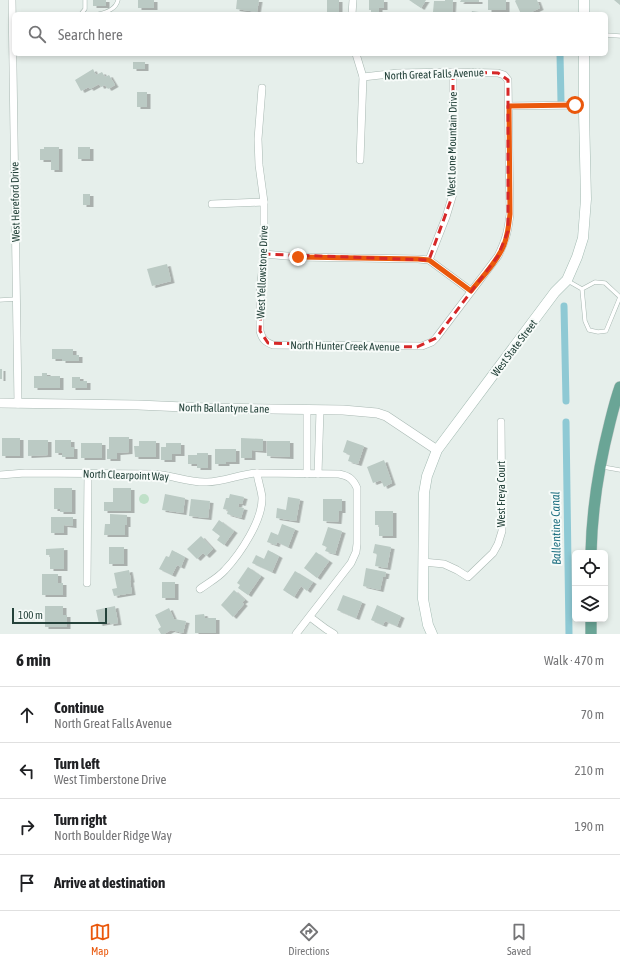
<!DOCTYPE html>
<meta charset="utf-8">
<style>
body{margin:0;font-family:"Asap Condensed",sans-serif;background:#f6f6f6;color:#202124}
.controls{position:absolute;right:12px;bottom:12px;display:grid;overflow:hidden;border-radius:6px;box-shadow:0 2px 6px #0003}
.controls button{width:36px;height:36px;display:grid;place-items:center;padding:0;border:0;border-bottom:1px solid #e0e0e0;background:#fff;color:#202124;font:20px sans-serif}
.scale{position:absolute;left:12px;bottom:10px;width:95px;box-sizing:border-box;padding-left:4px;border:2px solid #24423a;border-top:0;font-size:11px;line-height:14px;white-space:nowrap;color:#24423a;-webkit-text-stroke:3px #f7fbf9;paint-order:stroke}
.stop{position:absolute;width:12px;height:12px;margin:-9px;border:3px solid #ea580c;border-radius:50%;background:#fff}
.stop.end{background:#ea580c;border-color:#fff;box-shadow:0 1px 4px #0008}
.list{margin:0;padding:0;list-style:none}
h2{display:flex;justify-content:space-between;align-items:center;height:52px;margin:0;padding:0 16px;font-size:17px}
h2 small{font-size:13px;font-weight:400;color:#757577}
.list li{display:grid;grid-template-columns:26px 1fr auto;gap:12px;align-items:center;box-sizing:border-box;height:56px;padding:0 16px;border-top:1px solid #e0e0e0}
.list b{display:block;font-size:15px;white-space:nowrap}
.list p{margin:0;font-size:13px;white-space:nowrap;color:#757577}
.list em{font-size:13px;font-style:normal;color:#757577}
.icon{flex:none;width:22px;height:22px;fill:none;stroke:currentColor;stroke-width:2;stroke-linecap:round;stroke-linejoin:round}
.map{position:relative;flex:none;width:620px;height:634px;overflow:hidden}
.search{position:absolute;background:#fff;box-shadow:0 2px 6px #0003;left:12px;right:12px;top:12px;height:44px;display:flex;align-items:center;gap:10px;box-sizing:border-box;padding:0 14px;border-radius:6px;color:#757577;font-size:15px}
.sheet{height:276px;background:#fff}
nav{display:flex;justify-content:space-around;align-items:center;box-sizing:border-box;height:56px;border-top:1px solid #e0e0e0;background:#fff;font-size:11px;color:#757577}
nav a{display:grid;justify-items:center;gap:2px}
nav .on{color:#ea580c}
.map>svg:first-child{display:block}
.green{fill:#bfe0c8}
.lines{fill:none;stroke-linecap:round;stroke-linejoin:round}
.canal{stroke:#8ec9d4;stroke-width:7}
.building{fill:#bbcac4;filter:url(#shadow)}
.service-casing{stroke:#a8b8b2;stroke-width:4.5}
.minor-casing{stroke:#a8b8b2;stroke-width:8}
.tertiary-casing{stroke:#a8b8b2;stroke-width:10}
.secondary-casing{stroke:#a4bbb3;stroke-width:11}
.primary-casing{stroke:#c2cac8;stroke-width:12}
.service{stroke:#fff;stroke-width:3.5}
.minor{stroke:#fff;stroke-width:7}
.tertiary{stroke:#fff;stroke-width:9}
.secondary{stroke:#fff;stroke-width:10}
.primary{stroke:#6aa596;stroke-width:11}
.route{stroke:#ea580c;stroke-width:5}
.marked{fill:none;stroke:#d62828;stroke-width:3;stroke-dasharray:8 5;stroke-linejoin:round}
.labels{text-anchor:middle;stroke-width:4;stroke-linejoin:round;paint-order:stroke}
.street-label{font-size:11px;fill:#24423a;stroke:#f7fbf9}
.water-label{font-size:12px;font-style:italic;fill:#1c6f80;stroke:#f7fbf9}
</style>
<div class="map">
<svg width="620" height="634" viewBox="0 0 620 634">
<defs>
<filter id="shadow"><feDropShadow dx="3.5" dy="2" stdDeviation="0" flood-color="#0004"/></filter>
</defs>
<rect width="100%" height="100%" fill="#e6efeb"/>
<circle class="green" cx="144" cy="499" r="5"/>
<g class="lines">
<g class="canal">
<polyline points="560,54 561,102"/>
<polyline points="564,306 566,401"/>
<polyline points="566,422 569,634"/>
</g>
</g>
<g class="building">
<rect x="93" y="0" width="13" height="6"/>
<rect x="138" y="0" width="16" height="8"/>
<polygon points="237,0 259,0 257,12 236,9"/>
<rect x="327" y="0" width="12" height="14"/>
<polygon points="369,0 384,0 384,8 379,8 379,14 371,14 371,10 369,10"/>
<polygon points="409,0 426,0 421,8"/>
<polygon points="445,0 453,0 452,14 433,12 434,1 445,1"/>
<polygon points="461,0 479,0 479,2 460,2"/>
<rect x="488" y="0" width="18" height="10"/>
<polygon points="516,0 537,0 540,8 527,14 521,14 515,1"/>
<polygon points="614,0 620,0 620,5"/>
<polygon points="472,11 479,12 478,14 471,14"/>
<rect x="133" y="62" width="12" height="7"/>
<polygon points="93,69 96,75 102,72 105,77 109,75 115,85 108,89 105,85 101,87 99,84 90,89 89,87 81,91 75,80"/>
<rect x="137" y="92" width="10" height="15"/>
<polygon points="44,147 59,147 59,170 51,170 51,160 40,160 40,149 44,149"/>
<rect x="78" y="147" width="12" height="12"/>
<rect x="83" y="194" width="7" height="11"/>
<polygon points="167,264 171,281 152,286 147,269"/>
<polygon points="52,349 73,349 73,355 79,355 79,361 62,361 62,359 52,359"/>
<rect x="0" y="369" width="2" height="10"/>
<polygon points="42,373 47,373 47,376 60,376 60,388 34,388 34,376 42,376"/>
<polygon points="72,377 80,377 80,381 87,381 87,388 72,388"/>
<polygon points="109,437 129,437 129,452 117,453 117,459 107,459 107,449 109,449"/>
<rect x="2" y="438" width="18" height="18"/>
<polygon points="241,438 263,439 263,451 252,450 252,458 241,458"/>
<polygon points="28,440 48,440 48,455 28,456"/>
<polygon points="55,440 71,440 71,447 74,447 74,457 62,457 62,453 55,453"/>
<polygon points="347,440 364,446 358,464 348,461 350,455 343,452"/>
<polygon points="139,441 156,441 156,457 135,457 134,446 139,446"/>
<polygon points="267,441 290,441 290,457 267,456"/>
<rect x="81" y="443" width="21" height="15"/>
<polygon points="166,443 181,443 181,454 172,454 172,460 161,460 161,447 166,447"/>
<polygon points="215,449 236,449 236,462 226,462 226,464 215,464"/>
<polygon points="197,453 208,453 208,468 197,468 197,464 188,464 188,455 197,455"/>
<polygon points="384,460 392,483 384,487 381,480 373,483 367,467"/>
<polygon points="54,488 72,488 72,512 60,512 60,509 54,509"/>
<polygon points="113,488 131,488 131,511 104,511 104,502 113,502"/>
<polygon points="165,494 185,498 183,513 162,510"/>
<polygon points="230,494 244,497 242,504 239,503 238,507 244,508 241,518 227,514 228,510 223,509 226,498 229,498"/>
<polygon points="288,497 300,499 296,521 276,518 277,508 286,510"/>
<polygon points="191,499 210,501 208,518 189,516"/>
<polygon points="323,499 342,499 342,511 339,511 338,522 323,521"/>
<polygon points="375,511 393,511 393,536 379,536 379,525 375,525"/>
<polygon points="110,514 127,515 127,525 125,525 125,535 104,535 105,524 110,524"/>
<polygon points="51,517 73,517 73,526 64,525 64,533 51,533"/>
<polygon points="219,520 234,531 224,545 217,540 220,536 212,530"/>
<polygon points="282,524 295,529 288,547 277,542 276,545 267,542 271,532 278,535"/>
<polygon points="328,527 342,531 335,554 325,551 327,547 322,545"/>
<polygon points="201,536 213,549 206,556 203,553 197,559 187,549"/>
<polygon points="375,544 391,547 387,568 375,566 377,554 373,553"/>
<rect x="109" y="547" width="15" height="17"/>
<polygon points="64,548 64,569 50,569 50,555 46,555 46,549"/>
<polygon points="172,550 185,557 181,567 177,565 172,575 159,569 166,556 169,557"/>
<polygon points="268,550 279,556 272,572 252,563 256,555 264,559"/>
<polygon points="316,552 329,561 317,578 304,568"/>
<polygon points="248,567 261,576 248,595 238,588 240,585 237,583"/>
<polygon points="366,568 386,572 385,577 383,577 380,590 363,586"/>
<polygon points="129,570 131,580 130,581 132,593 114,596 112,589 117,588 114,573"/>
<polygon points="295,571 313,582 307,591 301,586 294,597 283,590"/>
<polygon points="42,574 58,574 58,583 63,583 63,595 42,595"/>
<rect x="162" y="582" width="13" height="16"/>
<polygon points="234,590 245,600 242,602 244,604 233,617 221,605"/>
<polygon points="343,595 362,602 356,618 337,610"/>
<polygon points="377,605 401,616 397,626 385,621 383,625 371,620"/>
<polygon points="45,606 63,606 63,615 67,615 67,627 45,627"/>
<polygon points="115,606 118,623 110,624 110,622 99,624 96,610"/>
<polygon points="169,608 174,619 186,621 183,633 171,630 164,634 161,634 158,629 161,627 155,615"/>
<polygon points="204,614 205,618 216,618 216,633 195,633 195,615"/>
</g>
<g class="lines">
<defs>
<g id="service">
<polyline points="81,14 85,9 85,0"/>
<path d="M99 14C107 12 116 9 118 0"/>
<polyline points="606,35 620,36"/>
<polyline points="568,281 582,289"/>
<polygon points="595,282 605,283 620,297 606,331 598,332 589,330 585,321 582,289"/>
<polyline points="0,300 16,299"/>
<polyline points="603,467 620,470"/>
</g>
<g id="minor">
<polyline points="12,0 18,404"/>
<polyline points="352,14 353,0"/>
<polyline points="356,54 363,77 360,160"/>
<path d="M262 88 258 139 259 165 264 202V254L260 292V331C262 339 265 342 273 345L422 346 432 342 436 338 498 256C506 240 508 231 510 214L508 80 504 75 498 73 453 72 398 73 363 77"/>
<polyline points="509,106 584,105"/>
<polyline points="212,204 264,202"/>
<polyline points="264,254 298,257 418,259 429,260 471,291"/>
<polyline points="429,260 446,217 453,194 453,72"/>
<polyline points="307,474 307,410"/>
<polyline points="318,474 320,410"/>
<path d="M0 475 25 473 154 474C172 475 189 483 207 482 224 482 240 474 257 473L339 474C349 476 353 479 357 488V544L356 552 351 563 296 634"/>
<polyline points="423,562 444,564 457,570 468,577 493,553 498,544 502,531 501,422"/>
<polyline points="87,583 88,473"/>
<path d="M200 589C208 583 218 578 225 570 240 554 263 520 262 497 261 489 258 481 257 473"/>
<polyline points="310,617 326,629 334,634"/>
</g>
<polyline id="tertiary" points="0,403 138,405 207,408 343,410 377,413 386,416 437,450"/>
<g id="secondary">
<polyline points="584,0 584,14"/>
<polyline points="432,634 428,625 423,599 424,493 427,476 437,450 555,292 567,280 577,257 583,238 586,199 584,113 584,54"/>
</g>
<g id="primary">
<path d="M591 553C592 508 599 465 610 422 613 410 616 398 620 387"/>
<polyline points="591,619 591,634"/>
</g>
</defs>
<use href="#service" class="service-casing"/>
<use href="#minor" class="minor-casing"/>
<use href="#tertiary" class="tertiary-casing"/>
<use href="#secondary" class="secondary-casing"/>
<use href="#primary" class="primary-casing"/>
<use href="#service" class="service"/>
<use href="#minor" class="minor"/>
<use href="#tertiary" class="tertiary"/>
<use href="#secondary" class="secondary"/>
<use href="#primary" class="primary"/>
</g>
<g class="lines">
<path class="route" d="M298 257 418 259 429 260 471 291C482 277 497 262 504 245 508 234 509 224 510 214L509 106 575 105"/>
</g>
<path class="marked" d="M453 72 498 73 508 80V231L498 256 436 338 417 347 268 343 260 331 264 254 429 260 453 194Z"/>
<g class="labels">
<g class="street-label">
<text transform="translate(434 74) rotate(-2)" y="4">North Great Falls Avenue</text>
<text transform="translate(452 144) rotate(-89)" y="4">West Lone Mountain Drive</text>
<text transform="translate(15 202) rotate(-91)" y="4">West Hereford Drive</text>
<text transform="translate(262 272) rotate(-88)" y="4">West Yellowstone Drive</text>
<text transform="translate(345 346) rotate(1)" y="4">North Hunter Creek Avenue</text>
<text transform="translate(514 348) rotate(-53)" y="4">West State Street</text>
<text transform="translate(224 408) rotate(1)" y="4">North Ballantyne Lane</text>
<text transform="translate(126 475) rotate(2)" y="4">North Clearpoint Way</text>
<text transform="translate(501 494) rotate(-90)" y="4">West Freya Court</text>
</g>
<g class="water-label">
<text transform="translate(556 528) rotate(-91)" y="4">Ballentine Canal</text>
</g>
</g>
</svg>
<div class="controls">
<button><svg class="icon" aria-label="locate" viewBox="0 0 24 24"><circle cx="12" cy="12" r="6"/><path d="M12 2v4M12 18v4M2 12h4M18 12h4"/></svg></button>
<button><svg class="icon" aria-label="layers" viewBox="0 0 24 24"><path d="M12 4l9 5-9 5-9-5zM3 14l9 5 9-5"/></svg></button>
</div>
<div class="scale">100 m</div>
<div class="stop" style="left:575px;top:105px"></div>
<div class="stop end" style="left:298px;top:257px"></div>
<div class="search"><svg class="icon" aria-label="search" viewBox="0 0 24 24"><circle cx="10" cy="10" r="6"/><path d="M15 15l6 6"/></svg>Search here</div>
</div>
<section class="sheet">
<h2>6 min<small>Walk · 470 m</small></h2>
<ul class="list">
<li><svg class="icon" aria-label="ahead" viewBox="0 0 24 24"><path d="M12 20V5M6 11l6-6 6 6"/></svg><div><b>Continue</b><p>North Great Falls Avenue</p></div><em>70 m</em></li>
<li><svg class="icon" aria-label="left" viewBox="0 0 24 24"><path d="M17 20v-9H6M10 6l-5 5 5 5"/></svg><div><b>Turn left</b><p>West Timberstone Drive</p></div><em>210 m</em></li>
<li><svg class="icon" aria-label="right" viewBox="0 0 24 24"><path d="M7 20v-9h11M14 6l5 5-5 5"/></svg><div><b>Turn right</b><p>North Boulder Ridge Way</p></div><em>190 m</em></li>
<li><svg class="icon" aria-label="arrive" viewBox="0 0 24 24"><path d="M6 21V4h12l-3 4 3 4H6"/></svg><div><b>Arrive at destination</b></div></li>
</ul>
</section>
<nav>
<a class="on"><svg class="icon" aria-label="map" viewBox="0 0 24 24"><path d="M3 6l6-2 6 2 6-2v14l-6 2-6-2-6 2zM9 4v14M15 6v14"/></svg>Map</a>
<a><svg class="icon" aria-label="directions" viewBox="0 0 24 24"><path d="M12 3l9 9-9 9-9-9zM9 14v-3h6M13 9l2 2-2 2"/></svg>Directions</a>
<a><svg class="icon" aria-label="saved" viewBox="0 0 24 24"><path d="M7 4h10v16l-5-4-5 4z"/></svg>Saved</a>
</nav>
